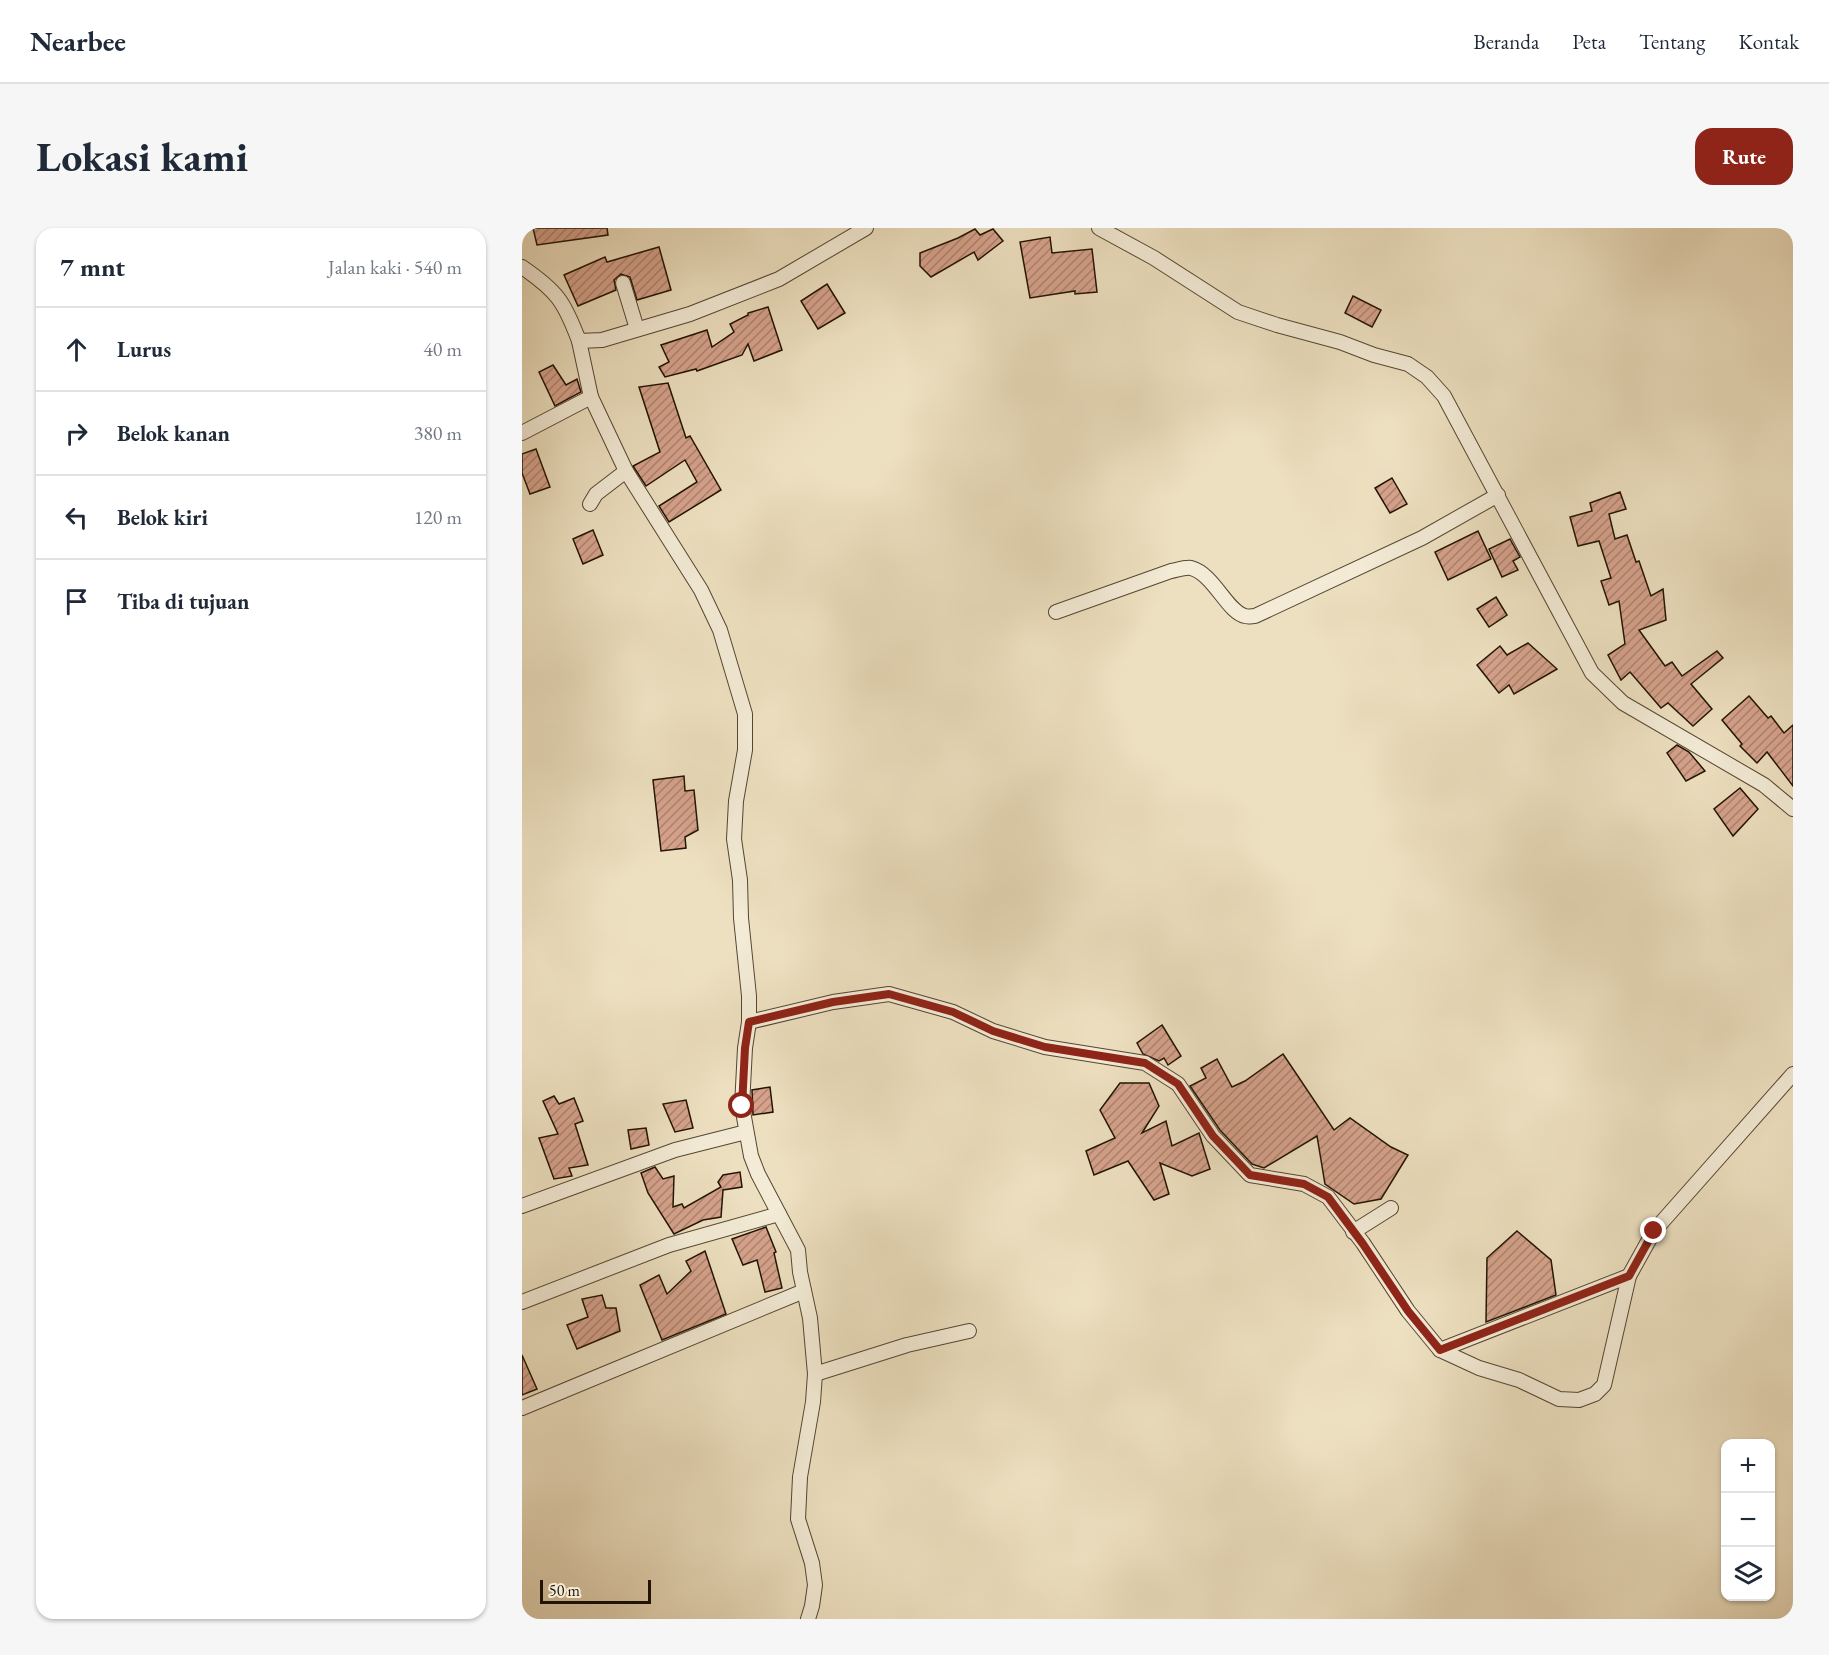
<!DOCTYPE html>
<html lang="id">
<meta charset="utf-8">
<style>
body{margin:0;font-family:"EB Garamond",serif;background:#f6f6f7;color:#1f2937}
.controls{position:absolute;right:18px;bottom:18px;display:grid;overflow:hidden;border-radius:12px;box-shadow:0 2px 4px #0004}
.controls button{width:54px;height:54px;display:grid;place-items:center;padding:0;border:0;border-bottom:2px solid #e0e1e3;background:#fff;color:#1f2937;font:30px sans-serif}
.scale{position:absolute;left:18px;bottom:15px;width:111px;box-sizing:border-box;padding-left:6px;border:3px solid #221303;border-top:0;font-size:16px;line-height:21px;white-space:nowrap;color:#221303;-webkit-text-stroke:4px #f3ebd6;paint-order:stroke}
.stop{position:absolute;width:18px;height:18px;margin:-14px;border:4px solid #8f2418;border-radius:50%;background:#fff}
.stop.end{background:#8f2418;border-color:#fff;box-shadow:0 2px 6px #0008}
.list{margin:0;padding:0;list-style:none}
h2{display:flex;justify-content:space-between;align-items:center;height:78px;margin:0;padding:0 24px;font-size:26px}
h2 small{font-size:20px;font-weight:400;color:#747a83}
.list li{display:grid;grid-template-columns:39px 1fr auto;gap:18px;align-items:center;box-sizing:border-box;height:84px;padding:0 24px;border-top:2px solid #e0e1e3}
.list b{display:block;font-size:22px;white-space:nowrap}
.list em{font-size:20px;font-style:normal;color:#747a83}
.icon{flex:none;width:33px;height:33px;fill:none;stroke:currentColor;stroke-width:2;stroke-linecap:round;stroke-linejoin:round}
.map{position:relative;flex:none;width:1271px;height:1391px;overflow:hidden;border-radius:18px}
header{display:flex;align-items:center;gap:36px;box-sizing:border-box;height:84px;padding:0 30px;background:#fff;border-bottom:2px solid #e0e1e3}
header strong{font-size:28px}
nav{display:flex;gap:33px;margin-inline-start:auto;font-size:21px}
.intro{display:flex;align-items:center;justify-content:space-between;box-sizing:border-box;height:144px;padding:0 36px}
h1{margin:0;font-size:42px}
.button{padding:15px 27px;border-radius:18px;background:#8f2418;color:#fff;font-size:21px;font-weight:700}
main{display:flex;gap:36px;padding:0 36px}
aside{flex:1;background:#fff;border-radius:18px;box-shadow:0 2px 4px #0004}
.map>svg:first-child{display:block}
.building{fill:url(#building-hatch);stroke:#221303;stroke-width:1.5}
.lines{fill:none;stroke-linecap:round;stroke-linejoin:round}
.street-casing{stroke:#554632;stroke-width:16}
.street{stroke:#f3ebd6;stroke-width:14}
.route{stroke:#8f2418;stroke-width:8}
</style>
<header>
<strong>Nearbee</strong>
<nav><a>Beranda</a><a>Peta</a><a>Tentang</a><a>Kontak</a></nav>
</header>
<div class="intro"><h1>Lokasi kami</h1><a class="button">Rute</a></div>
<main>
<aside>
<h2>7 mnt<small>Jalan kaki · 540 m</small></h2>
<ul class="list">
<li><svg class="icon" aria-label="ahead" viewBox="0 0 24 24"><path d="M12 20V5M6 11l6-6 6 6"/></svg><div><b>Lurus</b></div><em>40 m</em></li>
<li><svg class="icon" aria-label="right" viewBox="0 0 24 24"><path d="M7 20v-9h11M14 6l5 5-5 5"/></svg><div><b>Belok kanan</b></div><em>380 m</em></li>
<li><svg class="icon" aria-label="left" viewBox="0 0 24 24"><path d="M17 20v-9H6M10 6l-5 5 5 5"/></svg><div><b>Belok kiri</b></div><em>120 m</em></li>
<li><svg class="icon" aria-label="arrive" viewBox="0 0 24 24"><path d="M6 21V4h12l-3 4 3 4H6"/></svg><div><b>Tiba di tujuan</b></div></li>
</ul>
</aside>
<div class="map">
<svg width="1271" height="1391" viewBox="0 0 1271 1391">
<defs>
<pattern id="building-hatch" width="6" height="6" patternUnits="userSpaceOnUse" patternTransform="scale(1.5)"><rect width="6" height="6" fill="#d6a28c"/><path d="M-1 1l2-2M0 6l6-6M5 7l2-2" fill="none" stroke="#ad8370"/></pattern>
</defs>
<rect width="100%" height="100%" fill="#ede0c0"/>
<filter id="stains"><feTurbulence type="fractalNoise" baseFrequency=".00333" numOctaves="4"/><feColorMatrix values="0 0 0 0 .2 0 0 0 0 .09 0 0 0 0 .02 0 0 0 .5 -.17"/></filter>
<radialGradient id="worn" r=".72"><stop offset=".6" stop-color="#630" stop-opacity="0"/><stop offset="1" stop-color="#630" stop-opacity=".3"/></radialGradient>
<g class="building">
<polygon points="11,0 85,0 86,7 15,17"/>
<polygon points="453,1 458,7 471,1 481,13 456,32 452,24 409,49 398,38 398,25 436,10"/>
<polygon points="528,9 530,25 570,21 575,64 553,66 553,63 508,70 498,14"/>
<polygon points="137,19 149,62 115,72 108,49 99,46 92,52 94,62 56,78 42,47 83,29 85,34"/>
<polygon points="305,56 323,85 296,101 279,73"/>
<polygon points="831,68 859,82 850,99 823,85"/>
<polygon points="246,79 260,122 232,133 226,116 220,127 175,143 174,141 143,149 137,139 147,134 139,117 185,102 190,119 212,104 208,96 226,87 226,85"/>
<polygon points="31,137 44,157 55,151 59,164 33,178 17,144"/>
<polygon points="146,155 164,210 168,208 199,262 147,294 137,278 175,254 163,232 124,258 111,238 138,224 117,159"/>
<polygon points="14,221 28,259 8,266 0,245 0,226"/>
<polygon points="870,250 885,276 868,285 853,260"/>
<polygon points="1098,264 1104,281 1087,286 1093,311 1105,307 1114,334 1117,333 1129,368 1141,361 1144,392 1117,402 1143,438 1150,434 1160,448 1195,423 1201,430 1169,456 1190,481 1171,498 1146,475 1139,480 1108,444 1099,452 1086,427 1103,416 1097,373 1087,377 1079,353 1089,350 1077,313 1056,318 1048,289 1070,283 1068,275"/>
<polygon points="71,302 81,327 61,336 51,311"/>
<polygon points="956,303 969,331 926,352 913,324"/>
<polygon points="988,311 998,329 991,333 996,342 980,349 967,321"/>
<polygon points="974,369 985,387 967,399 955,381"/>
<polygon points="1006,415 1035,441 992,466 987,457 977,465 955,437 978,418 985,427"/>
<polygon points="1227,468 1246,490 1249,488 1262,505 1271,497 1271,558 1245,524 1235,535 1218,518 1220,516 1200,492"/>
<polygon points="1155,517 1167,524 1183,543 1164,553 1145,525"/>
<polygon points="162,548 163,563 172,562 176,602 163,609 164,620 139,623 131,552"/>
<polygon points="1218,560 1236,581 1211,608 1192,581"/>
<polygon points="640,797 659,828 646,837 642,830 637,833 621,826 615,815"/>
<polygon points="761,826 812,902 828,890 869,919 886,927 859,971 832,976 803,956 795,908 742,940 730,936 698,902 668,858 684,850 679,840 695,831 710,859 723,853"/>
<polygon points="598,855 627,855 637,878 620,905 644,893 650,918 677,905 688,941 670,948 638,935 647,966 632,972 606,933 572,947 564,923 593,910 578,882"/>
<polygon points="248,859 251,884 231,887 230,862"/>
<polygon points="32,868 37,876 52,870 61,893 53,896 66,937 47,940 50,948 32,951 17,910 36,906 21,873"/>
<polygon points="164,872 171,900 153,904 141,876"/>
<polygon points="124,900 127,917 109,921 106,902"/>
<polygon points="133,939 141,951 152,948 151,979 160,976 162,980 199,959 196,954 201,947 218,944 220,959 201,962 199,989 181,992 152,1006 126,965 119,945"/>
<polygon points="244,999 254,1024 252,1025 260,1060 243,1064 235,1032 221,1037 210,1011"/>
<polygon points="995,1003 1029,1032 1034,1067 964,1094 965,1030"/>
<polygon points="183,1023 204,1086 140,1112 118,1057 137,1047 145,1066 169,1043 164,1033"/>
<polygon points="80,1067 84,1080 94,1080 98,1103 55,1121 45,1097 66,1089 60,1071"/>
<polygon points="0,1127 15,1161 0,1167"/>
</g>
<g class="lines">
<defs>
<g id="street">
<polyline points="577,0 632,30 716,84 755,97 818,114 852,127 886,136 905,149 922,168 1070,445 1101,475 1242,557 1271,581"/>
<path d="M0 39C35 63 42 73 57 113L80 112 168 86 257 51 344 0"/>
<polyline points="101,55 115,101"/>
<polyline points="57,113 69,169 104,243 179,362 198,402 223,486 223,522 214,573 212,611 218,652 219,690 227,768 227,794 223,820 220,878 229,928 236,946 276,1022 278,1044 288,1090 293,1146 291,1174 278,1249 276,1291 290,1335 293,1357 290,1378 286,1391"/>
<polyline points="0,205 69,169"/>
<polyline points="68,276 74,266 104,243"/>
<path d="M534 384 649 343C655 342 663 339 669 340 692 346 705 384 723 388 726 389 730 388 733 388L900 310 976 267"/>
<polyline points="227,794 311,774 367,766 431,784 471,803 523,819 623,835 656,856 691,908 728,947 782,956 806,969 841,1015 886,1083 918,1122 957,1140 997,1152 1037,1171 1057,1172 1073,1166 1082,1157 1107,1048 1132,1003 1271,846"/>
<polyline points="0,978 153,922 224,904"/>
<polyline points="831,1004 869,980"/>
<polyline points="0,1074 147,1017 257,986"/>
<polyline points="918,1122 1107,1048"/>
<polyline points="293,1146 385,1117 447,1103"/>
<polyline points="0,1180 282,1063"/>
</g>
</defs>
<use href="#street" class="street-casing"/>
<use href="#street" class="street"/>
</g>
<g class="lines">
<polyline class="route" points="220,878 223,820 227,794 311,774 367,766 431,784 471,803 523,819 623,835 656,856 691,908 728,947 782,956 806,969 841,1016 886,1083 918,1122 1107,1048 1132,1003"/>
</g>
<rect width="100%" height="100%" filter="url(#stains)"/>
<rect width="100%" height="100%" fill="url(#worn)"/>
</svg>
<div class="controls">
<button>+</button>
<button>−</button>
<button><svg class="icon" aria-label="layers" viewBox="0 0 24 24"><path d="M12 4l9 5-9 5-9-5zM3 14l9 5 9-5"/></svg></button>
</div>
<div class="scale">50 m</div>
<div class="stop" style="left:220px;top:878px"></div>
<div class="stop end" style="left:1132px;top:1003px"></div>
</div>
</main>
